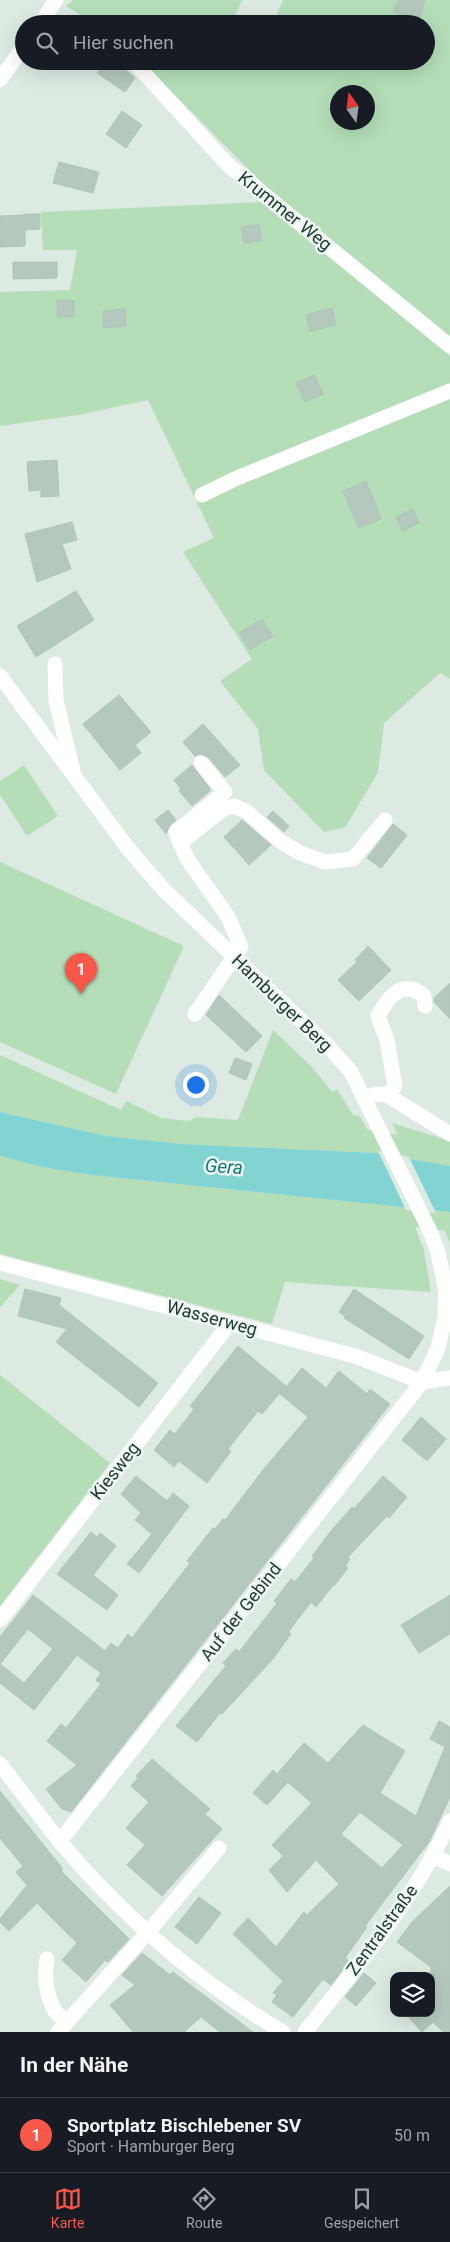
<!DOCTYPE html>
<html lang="de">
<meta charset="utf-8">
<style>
body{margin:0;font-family:Roboto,sans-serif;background:#242831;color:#f1f3f6}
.controls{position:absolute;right:15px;bottom:15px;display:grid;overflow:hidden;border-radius:10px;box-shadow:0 5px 20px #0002}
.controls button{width:45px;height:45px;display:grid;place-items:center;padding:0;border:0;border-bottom:1px solid #363941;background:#171b24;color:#f1f3f6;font:25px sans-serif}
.compass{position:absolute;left:330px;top:85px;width:45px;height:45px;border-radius:50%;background:#171b24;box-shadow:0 5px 20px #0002;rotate:346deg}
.you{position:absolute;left:195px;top:1084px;width:18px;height:18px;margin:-12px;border:4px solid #fff;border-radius:50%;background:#1a73e8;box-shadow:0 0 0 8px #1a73e833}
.badge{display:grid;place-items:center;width:32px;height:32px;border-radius:50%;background:#fa574b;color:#fff;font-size:16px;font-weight:700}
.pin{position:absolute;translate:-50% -41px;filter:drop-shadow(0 1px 2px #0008)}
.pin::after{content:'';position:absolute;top:26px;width:18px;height:15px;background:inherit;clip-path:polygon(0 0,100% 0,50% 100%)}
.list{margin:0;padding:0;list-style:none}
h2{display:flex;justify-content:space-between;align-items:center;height:65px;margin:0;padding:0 20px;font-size:21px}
h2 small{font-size:16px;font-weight:400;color:#9ea1a6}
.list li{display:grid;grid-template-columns:32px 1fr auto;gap:15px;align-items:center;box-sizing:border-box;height:75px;padding:0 20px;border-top:1px solid #363941}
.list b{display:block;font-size:19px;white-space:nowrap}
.list p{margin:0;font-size:16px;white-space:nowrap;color:#9ea1a6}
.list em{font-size:16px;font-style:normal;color:#9ea1a6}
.icon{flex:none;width:28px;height:28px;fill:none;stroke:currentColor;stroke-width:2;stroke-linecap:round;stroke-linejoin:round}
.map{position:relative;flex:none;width:450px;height:2032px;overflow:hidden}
.search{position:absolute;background:#171b24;box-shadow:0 5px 20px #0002;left:15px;right:15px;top:15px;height:55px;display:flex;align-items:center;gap:12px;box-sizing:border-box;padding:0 18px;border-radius:28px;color:#9ea1a6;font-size:19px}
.sheet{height:140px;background:#171b24}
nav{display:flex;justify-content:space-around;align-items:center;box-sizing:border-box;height:70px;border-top:1px solid #363941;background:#171b24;font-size:14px;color:#9ea1a6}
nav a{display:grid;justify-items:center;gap:2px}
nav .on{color:#fa574b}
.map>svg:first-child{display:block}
.green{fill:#b4ddb8;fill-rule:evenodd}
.water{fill:#81d4d2}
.pier{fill:#ddeae2}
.building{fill:#b5c8bd;stroke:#afc4b8;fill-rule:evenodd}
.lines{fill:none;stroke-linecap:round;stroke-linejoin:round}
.minor{stroke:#fff;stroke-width:15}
.labels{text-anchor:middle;stroke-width:5;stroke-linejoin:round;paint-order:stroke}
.street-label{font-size:18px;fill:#1e3a2e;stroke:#eef7f1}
.water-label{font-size:19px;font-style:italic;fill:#157978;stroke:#eef7f1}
</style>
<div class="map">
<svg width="450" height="2032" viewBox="0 0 450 2032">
<rect width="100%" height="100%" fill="#ddeae2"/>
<g class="green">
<polygon points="73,0 242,0 235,15 242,24 95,24 66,6"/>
<path d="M283 0H450V338L280 201 141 61H426V24H273ZM338 92H368V122H338Z"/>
<polygon points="263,202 450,356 450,679 440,673 384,723 378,773 345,827 324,832 264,770 258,729 220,681 252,659 183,552 214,538 148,400 78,415 0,426 0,292 70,290 77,250 43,250 41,212"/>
<polygon points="24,765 58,816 27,836 0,795 0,781"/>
<polygon points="0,862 184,946 116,1094 0,1042"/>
<polygon points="273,1030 311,1066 332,1092 337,1089 353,1115 360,1117 368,1130 398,1135 392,1123 450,1141 450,1166 376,1153 182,1144 106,1136 0,1112 0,1055 121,1110 126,1101 161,1118 189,1121 196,1117 238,1120"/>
<polygon points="0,1156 42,1167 92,1175 450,1212 450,1243 445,1231 415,1227 424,1250 431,1292 285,1282 272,1324 0,1254"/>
<polygon points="0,1279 20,1285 0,1307"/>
<polygon points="0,1375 110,1463 0,1606"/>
</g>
<polygon class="water" points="0,1112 106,1136 182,1144 376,1153 450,1166 450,1212 92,1175 42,1167 0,1156"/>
<polygon class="pier" points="378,1151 409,1157 436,1213 406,1210"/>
<g class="building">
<polygon points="398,0 425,0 419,20 394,12"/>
<polygon points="105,61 115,61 135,78 125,92 97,73"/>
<polygon points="122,111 142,125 126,148 106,134"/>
<polygon points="59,162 99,172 93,193 53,183"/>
<polygon points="24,214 40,214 40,229 25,230 25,246 0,247 0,216 24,215"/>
<polygon points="259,224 262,240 244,243 241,227"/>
<polygon points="13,262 57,262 57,278 13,279"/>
<polygon points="57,300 74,301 74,317 57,317"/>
<polygon points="332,308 336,325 310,331 306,315"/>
<polygon points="125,309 126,326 104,328 103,311"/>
<polygon points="314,375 323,394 305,402 296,383"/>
<polygon points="57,460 59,496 41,497 41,490 29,491 27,462"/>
<polygon points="366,481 381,519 359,528 343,491"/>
<polygon points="413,509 419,523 402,531 396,517"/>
<polygon points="72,522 77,540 62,544 71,569 37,582 25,534"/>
<polygon points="76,591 94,620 36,657 17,626"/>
<polygon points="262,619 273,636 250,650 239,633"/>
<polygon points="119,695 151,732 135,745 141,753 120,770 83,724"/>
<polygon points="203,724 240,765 225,777 208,757 200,754 195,756 183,742"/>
<polygon points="192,765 211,790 192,806 179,791 181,789 174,780"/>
<polygon points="168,810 176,820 170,825 166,834 155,820"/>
<polygon points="273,811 289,826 284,832 267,817"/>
<polygon points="242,820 271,845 249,865 224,837"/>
<polygon points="393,824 407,835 381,868 367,858"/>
<polygon points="368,946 391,970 359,1001 338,980 357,962 355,960"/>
<polygon points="450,983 450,1019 434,1002 434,998"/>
<polygon points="219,995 262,1036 246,1052 206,1015"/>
<polygon points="235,1058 252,1064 246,1080 229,1073"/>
<polygon points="25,1289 61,1298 59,1305 158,1383 139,1407 56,1342 67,1329 18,1316"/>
<polygon points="354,1289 424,1336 409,1359 344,1318 346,1317 339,1312"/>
<polygon points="238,1346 286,1386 262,1414 258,1411 228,1449 231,1451 207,1483 179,1461 174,1467 154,1450 170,1430 175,1434 194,1409 190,1406"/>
<path d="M302 1368 326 1388 339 1371 367 1394 370 1389 390 1404 71 1812 62 1809 46 1789 77 1765 47 1741 61 1724 66 1728 86 1703 101 1684 96 1680 101 1673 77 1655 34 1710 0 1683V1637L33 1595 105 1651 111 1643 118 1648 128 1634 132 1638 190 1563 187 1561 213 1528 215 1529 223 1519 225 1520 263 1470 308 1417 280 1394ZM28 1629 53 1649 24 1683 0 1664Z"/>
<polygon points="421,1417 446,1439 427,1461 402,1440"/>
<polygon points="136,1476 167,1501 173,1493 189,1506 139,1573 127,1564 152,1534 135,1520 141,1513 121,1494"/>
<polygon points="383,1476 407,1497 389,1518 387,1516 348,1557 350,1559 345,1566 348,1568 334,1586 333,1585 316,1607 311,1602 288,1632 291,1634 272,1660 222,1714 220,1713 197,1742 176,1726 226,1666 223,1663 236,1649 239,1652 277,1603 274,1601 291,1579 295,1582 314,1558 312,1556 331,1531 352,1507 354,1509"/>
<polygon points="91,1532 97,1537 100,1533 116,1546 93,1575 118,1595 107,1610 57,1574"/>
<polygon points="450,1595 450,1634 419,1653 401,1625"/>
<path d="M439 1721 450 1727V1797L429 1842 365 1926 367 1927 345 1958 349 1961 331 1985 323 1979 293 2017 272 2002 277 1995 273 1993 283 1981 233 1934 248 1918 276 1947 304 1912 307 1915 339 1884 316 1860 287 1892 269 1870 283 1856 272 1845 312 1803 285 1780 287 1783 267 1805 253 1793 273 1770 277 1774 304 1743 328 1763 363 1725 405 1751 380 1793 416 1816 445 1747 430 1739ZM360 1812 403 1845 382 1868 341 1834Z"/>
<polygon points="152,1759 210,1809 205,1814 222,1829 162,1896 127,1865 145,1845 126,1828 149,1802 131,1786 138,1778 136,1776"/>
<polygon points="0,1791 63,1869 61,1871 129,1939 108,1962 105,1960 86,1982 62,1960 77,1943 37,1903 9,1931 0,1922 0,1919 27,1885 16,1872 23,1866 0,1838"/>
<polygon points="450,1886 450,2032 443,2032 433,2022 422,2032 405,2013 431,2013 431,1967 397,1942 413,1921"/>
<polygon points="199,1897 221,1913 197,1944 175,1927"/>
<polygon points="142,1953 170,1975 173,1972 253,2032 220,2032 201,2017 184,2032 133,2032 110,2005 135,1985 122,1975"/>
<polygon points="364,1973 376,1983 356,2006 345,1997"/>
</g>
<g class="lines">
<g class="minor">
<polyline points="42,21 63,24"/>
<polyline points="40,24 56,0"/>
<polyline points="133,61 228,165 450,346"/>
<polyline points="0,80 24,46"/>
<polyline points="202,495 237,478 450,391"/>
<polyline points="55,664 56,701 73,771"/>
<polyline points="0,676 127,847 163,889 329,1047 351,1072 429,1229 438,1252 446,1291 445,1318 438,1348 422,1382 60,1841"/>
<polyline points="180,843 176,832 225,792 201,763"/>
<polyline points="195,1014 241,947 228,917 188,860 180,843 223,809 234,806 246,811 280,841 300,853 325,862 353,859 385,820"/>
<path d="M387 1095 395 1086 387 1040 378 1016C388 997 403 978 424 996L425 1006"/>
<polyline points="364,1099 375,1094 387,1095 450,1134"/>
<polyline points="0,1263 355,1356 422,1382"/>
<polyline points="422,1382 450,1378"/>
<polyline points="0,1620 230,1323"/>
<path d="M0 1764C31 1804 61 1846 96 1882 150 1939 215 1992 283 2032"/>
<polyline points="434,1856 450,1864"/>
<path d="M47 1959C44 1975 46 1996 55 2011 58 2015 63 2019 67 2022"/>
<polyline points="58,2032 148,1932 219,1848"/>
<path d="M305 2032C358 1965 415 1899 450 1821"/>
</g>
</g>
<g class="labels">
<g class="street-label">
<text transform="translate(285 211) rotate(39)" y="6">Krummer Weg</text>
<text transform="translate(282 1003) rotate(44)" y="6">Hamburger Berg</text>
<text transform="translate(212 1318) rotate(15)" y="6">Wasserweg</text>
<text transform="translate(115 1471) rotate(-52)" y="6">Kiesweg</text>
<text transform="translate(241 1612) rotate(-52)" y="6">Auf der Gebind</text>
<text transform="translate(382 1930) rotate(-54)" y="6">Zentralstraße</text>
</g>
<g class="water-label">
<text transform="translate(224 1166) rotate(4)" y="7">Gera</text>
</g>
</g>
</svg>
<div class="controls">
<button><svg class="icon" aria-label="layers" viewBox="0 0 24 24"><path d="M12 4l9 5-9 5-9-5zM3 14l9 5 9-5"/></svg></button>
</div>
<svg class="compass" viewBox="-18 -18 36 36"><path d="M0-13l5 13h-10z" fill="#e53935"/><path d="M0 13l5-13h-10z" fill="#9ea1a6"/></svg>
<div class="you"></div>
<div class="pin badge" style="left:81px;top:994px">1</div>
<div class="search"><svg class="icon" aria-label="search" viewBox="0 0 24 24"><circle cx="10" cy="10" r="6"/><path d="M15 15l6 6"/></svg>Hier suchen</div>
</div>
<section class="sheet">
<h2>In der Nähe<small></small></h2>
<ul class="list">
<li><span class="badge">1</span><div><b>Sportplatz Bischlebener SV</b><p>Sport · Hamburger Berg</p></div><em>50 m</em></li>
</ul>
</section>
<nav>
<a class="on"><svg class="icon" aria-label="map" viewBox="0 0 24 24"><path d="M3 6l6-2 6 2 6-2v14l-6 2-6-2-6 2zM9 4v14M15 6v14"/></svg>Karte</a>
<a><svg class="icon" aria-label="directions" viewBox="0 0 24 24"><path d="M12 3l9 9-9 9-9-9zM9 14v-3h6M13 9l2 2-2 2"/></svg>Route</a>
<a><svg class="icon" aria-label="saved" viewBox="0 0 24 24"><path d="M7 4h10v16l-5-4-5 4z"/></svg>Gespeichert</a>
</nav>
